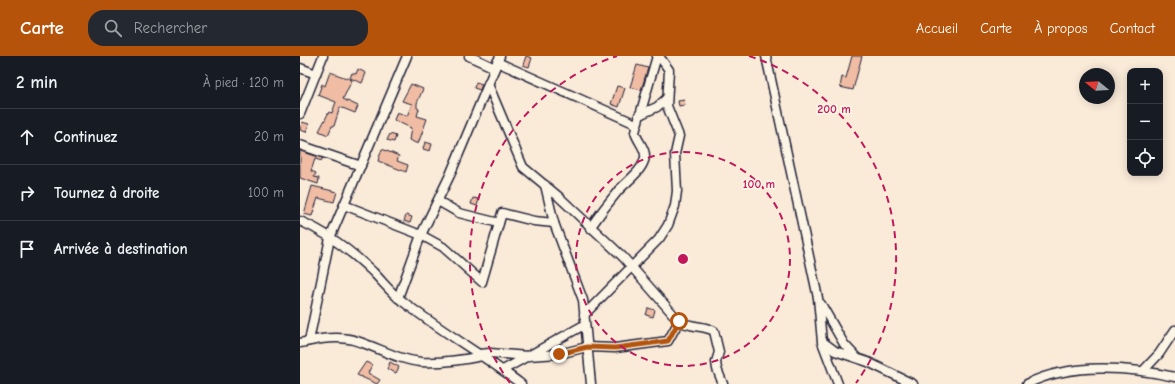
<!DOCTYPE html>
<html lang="fr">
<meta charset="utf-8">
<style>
body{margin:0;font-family:"Comic Neue",sans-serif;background:#242831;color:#f1f3f6}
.controls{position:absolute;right:12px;top:12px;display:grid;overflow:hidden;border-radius:8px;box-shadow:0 2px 10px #0003}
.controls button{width:36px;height:36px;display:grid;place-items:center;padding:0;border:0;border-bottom:1px solid #363941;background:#171b24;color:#f1f3f6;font:20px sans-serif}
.compass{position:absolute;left:779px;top:12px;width:36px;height:36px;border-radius:50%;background:#171b24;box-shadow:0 2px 10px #0003;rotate:288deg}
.stop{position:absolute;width:12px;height:12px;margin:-9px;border:3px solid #b45309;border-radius:50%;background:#fff}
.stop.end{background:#b45309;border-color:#fff;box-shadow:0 1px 4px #0008}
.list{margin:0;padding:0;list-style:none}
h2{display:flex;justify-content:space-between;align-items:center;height:52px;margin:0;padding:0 16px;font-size:17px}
h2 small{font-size:13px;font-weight:400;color:#9ea1a6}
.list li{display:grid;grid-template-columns:26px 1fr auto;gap:12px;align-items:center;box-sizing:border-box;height:56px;padding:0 16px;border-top:1px solid #363941}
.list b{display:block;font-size:15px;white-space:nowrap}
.list em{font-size:13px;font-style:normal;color:#9ea1a6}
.icon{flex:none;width:22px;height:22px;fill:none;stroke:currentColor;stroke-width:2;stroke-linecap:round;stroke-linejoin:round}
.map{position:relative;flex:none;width:875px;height:328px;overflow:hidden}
header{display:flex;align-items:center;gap:24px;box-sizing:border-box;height:56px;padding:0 20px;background:#b45309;color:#fff}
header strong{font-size:19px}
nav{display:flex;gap:22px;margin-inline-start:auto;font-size:14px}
.search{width:280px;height:36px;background:#242831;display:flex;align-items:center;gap:10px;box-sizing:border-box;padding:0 14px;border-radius:16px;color:#9ea1a6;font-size:15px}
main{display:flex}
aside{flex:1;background:#171b24}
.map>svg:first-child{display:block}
.building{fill:#f0bca3;stroke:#22223b}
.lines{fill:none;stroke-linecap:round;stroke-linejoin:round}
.minor-casing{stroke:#22223b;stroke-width:11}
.minor{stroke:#fcf5e5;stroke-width:8}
.route{stroke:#b45309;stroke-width:5}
.ring{fill:none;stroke:#c2185b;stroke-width:2;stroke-dasharray:7 5}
.centre{fill:#c2185b;stroke:#fcf5e5;stroke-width:2}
.ring-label{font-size:12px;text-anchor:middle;font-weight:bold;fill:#c2185b;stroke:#fcf5e5;stroke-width:3.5;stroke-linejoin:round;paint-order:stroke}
</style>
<header>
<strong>Carte</strong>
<div class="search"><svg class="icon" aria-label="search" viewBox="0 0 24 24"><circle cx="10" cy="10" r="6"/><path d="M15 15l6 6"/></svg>Rechercher</div>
<nav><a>Accueil</a><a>Carte</a><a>À propos</a><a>Contact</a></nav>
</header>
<main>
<aside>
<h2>2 min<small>À pied · 120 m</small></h2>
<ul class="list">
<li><svg class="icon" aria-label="ahead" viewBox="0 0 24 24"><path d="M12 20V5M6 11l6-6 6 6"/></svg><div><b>Continuez</b></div><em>20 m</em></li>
<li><svg class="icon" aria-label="right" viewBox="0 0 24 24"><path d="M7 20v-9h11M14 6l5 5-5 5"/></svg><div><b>Tournez à droite</b></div><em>100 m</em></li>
<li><svg class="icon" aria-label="arrive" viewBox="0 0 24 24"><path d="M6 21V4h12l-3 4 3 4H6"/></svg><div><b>Arrivée à destination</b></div></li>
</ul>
</aside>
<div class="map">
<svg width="875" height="328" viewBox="0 0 875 328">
<rect width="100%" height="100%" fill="#faead8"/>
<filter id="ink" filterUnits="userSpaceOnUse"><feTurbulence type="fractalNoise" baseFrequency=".025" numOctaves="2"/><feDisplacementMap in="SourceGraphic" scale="8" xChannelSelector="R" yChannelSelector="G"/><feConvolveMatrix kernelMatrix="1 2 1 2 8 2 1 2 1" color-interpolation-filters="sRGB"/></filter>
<g filter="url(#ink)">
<g class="building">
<polygon points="226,0 232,2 229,11 223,9"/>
<polygon points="552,0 562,0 553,34 540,31 542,21 546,22"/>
<polygon points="337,9 348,12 341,34 330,31"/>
<polygon points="58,13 66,17 62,27 50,22 52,17 56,18"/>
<polygon points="30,16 52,24 43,43 58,50 55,57 40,51 34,70 32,70 28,79 19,75 29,56 32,57 36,46 18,39 22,28 25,30"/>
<polygon points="176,26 182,28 180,34 174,32"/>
<polygon points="111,28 123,33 117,47 117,52 119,53 117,60 127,63 118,88 109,84 111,72 94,64 97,56 107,60 112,48 102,45"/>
<polygon points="317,30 325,32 319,51 311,48"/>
<polygon points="384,44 385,49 379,50 378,45"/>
<polygon points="2,66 9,68 6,76 0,74"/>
<polygon points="90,78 96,80 94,86 87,84"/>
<polygon points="125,86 132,88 130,95 123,93"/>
<polygon points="82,93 99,100 97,105 108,109 106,116 78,105"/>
<polygon points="0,95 22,102 22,105 15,103 11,115 16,117 14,121 19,122 18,128 0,122"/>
<polygon points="12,130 37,136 34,146 18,142 12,160 4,158"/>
<polygon points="173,142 179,143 177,150 171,148"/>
<polygon points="106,159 112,161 110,167 104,165"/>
<polygon points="348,252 355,254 353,261 346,259"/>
<polygon points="66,306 72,309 68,317 80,324 77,328 57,319"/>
<polygon points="90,306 99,311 96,317 87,313"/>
</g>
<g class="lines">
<defs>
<g id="minor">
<polyline points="169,0 195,12"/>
<polyline points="466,0 518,242 522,286 538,328"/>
<polyline points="197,6 336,68"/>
<polyline points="0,12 16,18"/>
<path d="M188 28 223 111 258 140 323 201 379 265C391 272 404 269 414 275L419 296 416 306 417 313 423 328"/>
<polyline points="0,58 23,0"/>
<polyline points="339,59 357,51 367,42"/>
<polyline points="0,89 61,110"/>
<polyline points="245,129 254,167 283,244 291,328"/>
<polyline points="138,145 159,157 199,167"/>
<polyline points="44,149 121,179 143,191 182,226 202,157 234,165 254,167"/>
<path d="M0 165C26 176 52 196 73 216 82 225 90 236 101 244 139 274 182 298 221 328"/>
<path d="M290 172C299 159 308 147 318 135 327 125 343 115 345 101 346 92 337 85 335 76L357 0"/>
<polyline points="98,242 121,179 150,119 200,0"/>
<polyline points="521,248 544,288 556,301"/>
<polyline points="284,259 359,183 368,169 375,150 377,135 375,98 379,80 367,50 369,14 359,0"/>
<polyline points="9,285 30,182 107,0"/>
<polyline points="523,286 535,295 568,306 613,328"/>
<path d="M0 287C19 283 39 279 57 285 79 292 99 304 121 306 141 307 163 304 182 300"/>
<polyline points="179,298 190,297 228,300 259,298 287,291 315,292 368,285 379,265"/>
<polyline points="203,314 284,269"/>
<polyline points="843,315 859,298 875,274"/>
<path d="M727 328C770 306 830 311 875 321"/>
</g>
</defs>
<use href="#minor" class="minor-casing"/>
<use href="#minor" class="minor"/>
</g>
</g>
<g class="lines" filter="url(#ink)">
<polyline class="route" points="259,298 287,291 315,292 368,285 379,265"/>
</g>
<g class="ring">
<circle cx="383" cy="203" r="107"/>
<path d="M210 327A213 213 0 0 1 317 0M449 0A213 213 0 0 1 556 327"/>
</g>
<circle cx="383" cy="203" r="6" class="centre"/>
<g class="ring-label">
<text x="534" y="57">200 m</text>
<text x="459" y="132">100 m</text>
</g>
</svg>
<div class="controls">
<button>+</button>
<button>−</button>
<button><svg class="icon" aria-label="locate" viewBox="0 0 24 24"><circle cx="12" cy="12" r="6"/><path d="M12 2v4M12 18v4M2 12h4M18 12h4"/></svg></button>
</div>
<svg class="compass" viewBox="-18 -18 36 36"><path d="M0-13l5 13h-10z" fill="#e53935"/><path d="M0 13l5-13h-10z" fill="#9ea1a6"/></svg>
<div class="stop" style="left:379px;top:265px"></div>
<div class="stop end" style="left:259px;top:298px"></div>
</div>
</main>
